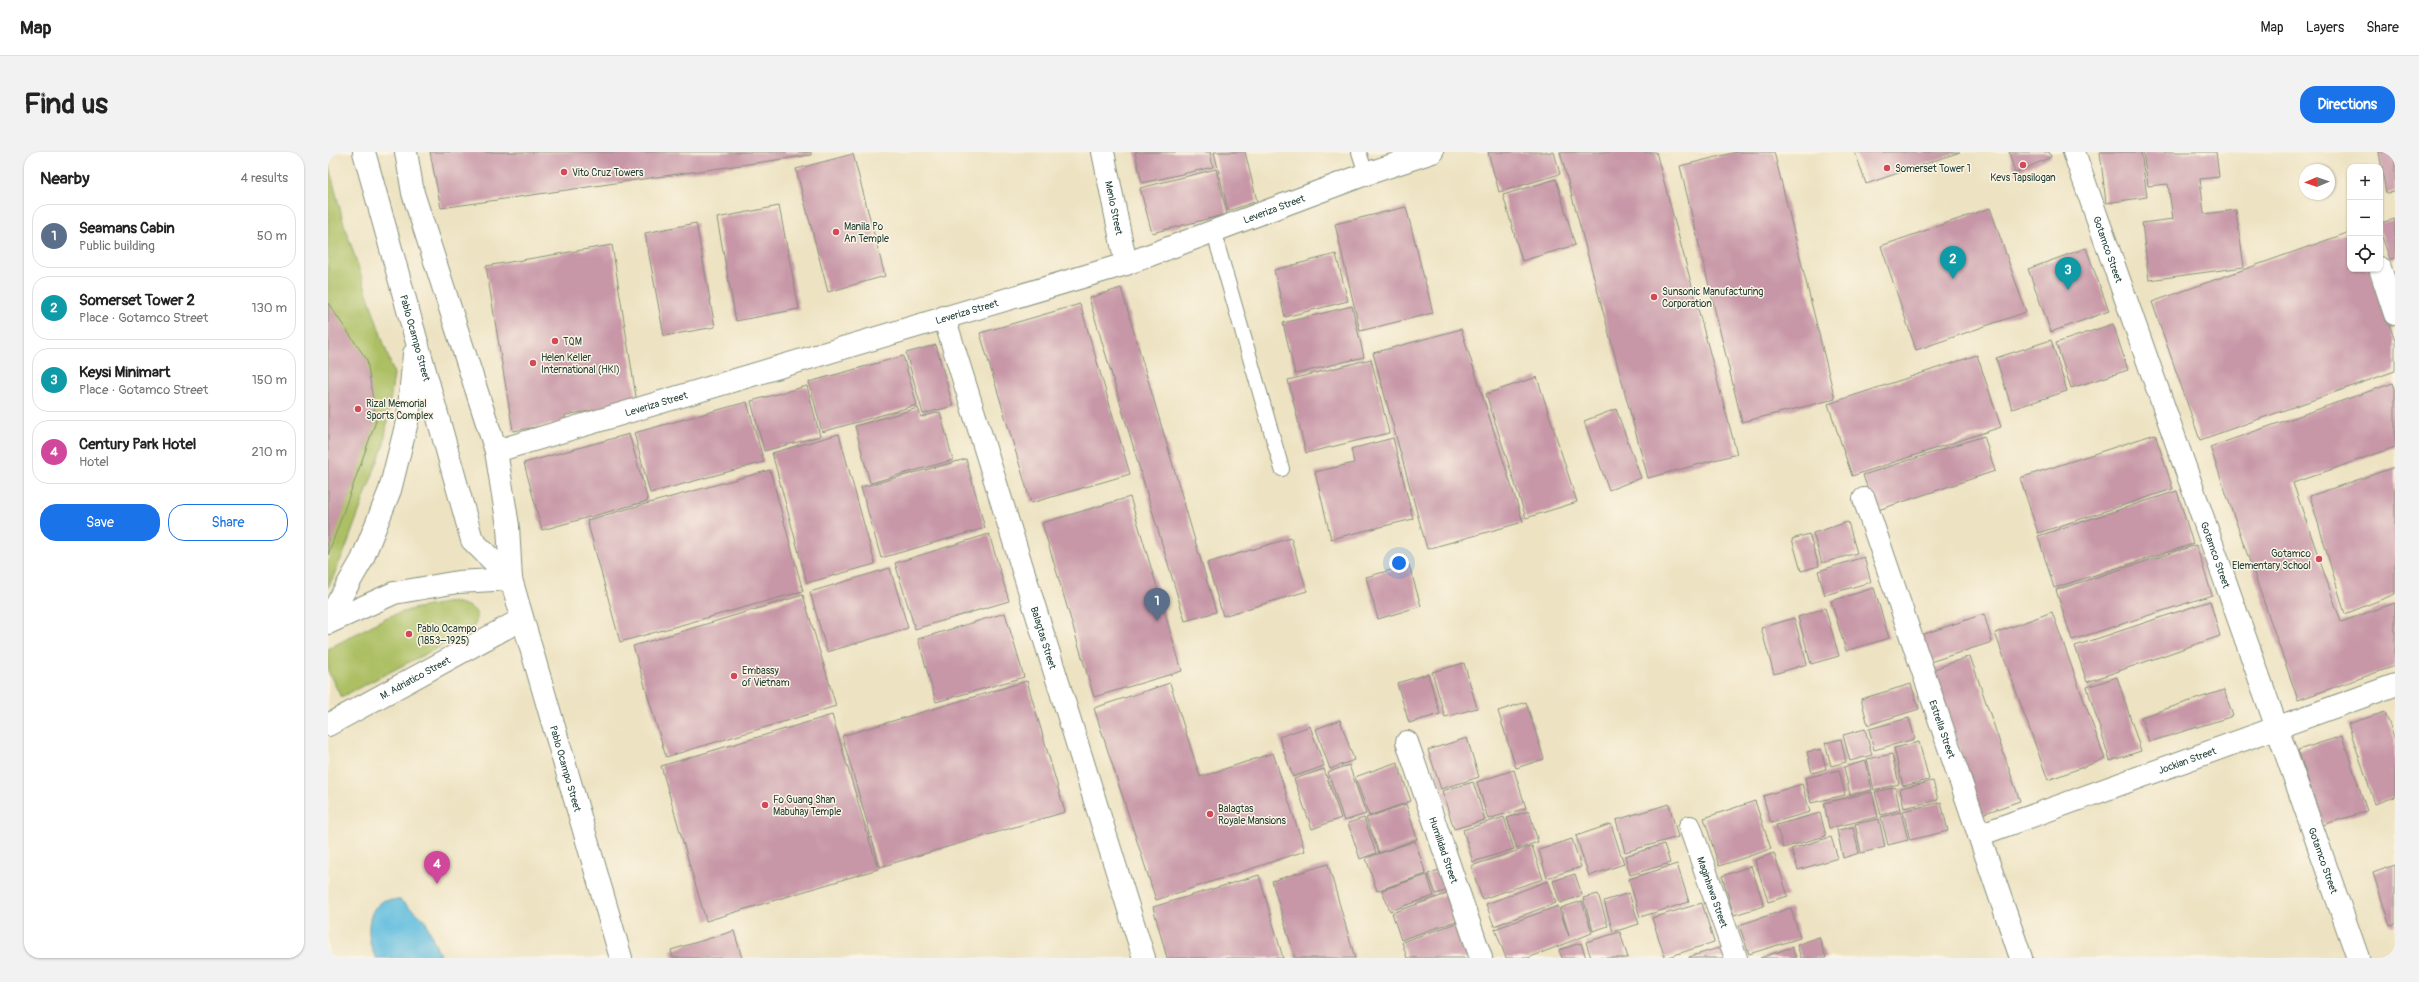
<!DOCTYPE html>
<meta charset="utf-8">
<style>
body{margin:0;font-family:Pangolin,sans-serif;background:#f2f2f2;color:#222}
.controls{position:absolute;right:12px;top:12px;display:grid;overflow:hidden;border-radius:8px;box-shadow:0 1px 3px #0004}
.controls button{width:36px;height:36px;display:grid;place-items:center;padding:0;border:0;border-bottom:1px solid #e0e0e0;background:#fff;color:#222;font:20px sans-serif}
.compass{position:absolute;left:1971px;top:12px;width:36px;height:36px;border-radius:50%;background:#fff;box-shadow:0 1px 3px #0004;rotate:268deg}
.you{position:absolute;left:1071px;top:411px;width:14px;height:14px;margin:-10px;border:3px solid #fff;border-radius:50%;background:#1a73e8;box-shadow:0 0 0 6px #1a73e833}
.badge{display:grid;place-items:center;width:26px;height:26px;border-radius:50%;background:#1a73e8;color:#fff;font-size:13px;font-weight:700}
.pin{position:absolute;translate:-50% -33px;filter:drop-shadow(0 1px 2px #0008)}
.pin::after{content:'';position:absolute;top:21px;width:14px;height:12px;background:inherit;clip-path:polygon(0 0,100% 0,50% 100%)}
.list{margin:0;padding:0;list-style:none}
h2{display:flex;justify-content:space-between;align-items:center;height:52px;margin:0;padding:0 16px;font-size:17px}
h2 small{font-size:13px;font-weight:400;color:#767676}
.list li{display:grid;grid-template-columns:26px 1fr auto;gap:12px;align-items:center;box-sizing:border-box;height:64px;margin:0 8px 8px;padding:0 8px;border:1px solid #e0e0e0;border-radius:16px}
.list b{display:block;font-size:15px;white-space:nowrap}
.list p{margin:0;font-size:13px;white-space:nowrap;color:#767676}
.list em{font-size:13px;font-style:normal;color:#767676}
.actions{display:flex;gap:8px;padding:12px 16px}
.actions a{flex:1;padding:9px 0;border:1px solid #1a73e8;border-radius:16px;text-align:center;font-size:14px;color:#1a73e8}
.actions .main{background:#1a73e8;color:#fff}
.icon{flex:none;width:22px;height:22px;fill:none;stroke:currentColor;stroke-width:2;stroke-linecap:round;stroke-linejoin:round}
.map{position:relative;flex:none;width:2067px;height:806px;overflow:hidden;border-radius:16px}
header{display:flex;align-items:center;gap:24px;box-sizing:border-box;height:56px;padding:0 20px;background:#fff;border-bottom:1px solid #e0e0e0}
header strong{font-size:19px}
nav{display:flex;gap:22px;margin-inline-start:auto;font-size:14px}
.intro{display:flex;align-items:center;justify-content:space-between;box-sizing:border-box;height:96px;padding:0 24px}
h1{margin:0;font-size:28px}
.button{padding:10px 18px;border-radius:16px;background:#1a73e8;color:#fff;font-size:14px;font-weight:700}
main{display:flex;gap:24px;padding:0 24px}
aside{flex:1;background:#fff;border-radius:16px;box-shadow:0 1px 3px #0004}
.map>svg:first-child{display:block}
.green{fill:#acbf63;stroke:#667e4c}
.water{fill:#61bddf;stroke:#407d8a}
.building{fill:#c797a7}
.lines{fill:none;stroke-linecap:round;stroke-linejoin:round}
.lane-casing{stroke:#86907c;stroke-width:16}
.street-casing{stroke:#86907c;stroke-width:24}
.secondary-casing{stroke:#86907c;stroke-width:24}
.lane{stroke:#fff;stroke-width:14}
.street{stroke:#fff;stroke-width:22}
.secondary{stroke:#fff;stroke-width:22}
.poi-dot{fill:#d1495b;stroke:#fcf5e5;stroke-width:1.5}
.labels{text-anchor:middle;stroke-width:3;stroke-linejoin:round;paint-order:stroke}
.poi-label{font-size:10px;fill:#1f3d34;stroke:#fcf5e5;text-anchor:start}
.street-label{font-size:10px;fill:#1f3d34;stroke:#fcf5e5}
</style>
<header>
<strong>Map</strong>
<nav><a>Map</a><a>Layers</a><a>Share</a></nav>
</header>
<div class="intro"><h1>Find us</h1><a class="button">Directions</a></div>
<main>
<aside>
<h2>Nearby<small>4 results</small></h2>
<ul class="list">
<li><span class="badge" style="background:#5c6f8a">1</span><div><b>Seamans Cabin</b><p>Public building</p></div><em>50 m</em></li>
<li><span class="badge" style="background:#0f9aa8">2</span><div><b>Somerset Tower 2</b><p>Place · Gotamco Street</p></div><em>130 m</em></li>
<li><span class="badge" style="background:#0f9aa8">3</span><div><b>Keysi Minimart</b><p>Place · Gotamco Street</p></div><em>150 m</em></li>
<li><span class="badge" style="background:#d1479c">4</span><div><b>Century Park Hotel</b><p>Hotel</p></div><em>210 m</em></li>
</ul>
<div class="actions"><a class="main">Save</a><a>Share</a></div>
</aside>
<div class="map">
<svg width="2067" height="806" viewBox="0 0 2067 806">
<rect width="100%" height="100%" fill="#fcf5e5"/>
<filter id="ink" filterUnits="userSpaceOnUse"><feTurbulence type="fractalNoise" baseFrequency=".025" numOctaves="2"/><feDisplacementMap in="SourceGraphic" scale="8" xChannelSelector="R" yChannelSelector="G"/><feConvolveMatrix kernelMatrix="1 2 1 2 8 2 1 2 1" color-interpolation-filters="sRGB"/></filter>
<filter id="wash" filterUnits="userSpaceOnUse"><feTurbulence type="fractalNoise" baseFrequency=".012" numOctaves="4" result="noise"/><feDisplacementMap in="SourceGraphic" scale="16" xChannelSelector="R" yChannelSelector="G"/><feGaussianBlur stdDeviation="0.9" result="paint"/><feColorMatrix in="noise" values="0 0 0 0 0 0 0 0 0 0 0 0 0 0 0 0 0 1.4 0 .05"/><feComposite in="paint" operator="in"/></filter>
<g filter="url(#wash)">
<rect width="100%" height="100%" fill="#ede3c3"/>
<g class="green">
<polygon points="0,11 16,72 66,222 56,292 17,398 0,436"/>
<path d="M123 450C140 452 160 459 142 479L13 545 0 519V497L59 465 85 457Z"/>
</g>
<path class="water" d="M56 748H72L97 768 113 806H48C40 793 38 771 46 757 48 754 53 751 56 748Z"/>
<g id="blocks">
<g class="building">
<polygon points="102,0 483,0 483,3 113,56"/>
<polygon points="807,0 882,0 885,15 814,31"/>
<polygon points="886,0 917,0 929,49 900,59"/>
<polygon points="1160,0 1226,0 1232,22 1171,40"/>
<polygon points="1232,0 1328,0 1409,302 1320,326"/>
<polygon points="1409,0 1446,0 1507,247 1414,270 1352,14"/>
<polygon points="1527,0 1632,0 1538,32"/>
<polygon points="1681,0 1721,0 1723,5 1687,21"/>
<polygon points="1772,0 1813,0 1819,45 1778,51"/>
<polygon points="1815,0 1888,0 1891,25 1872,27 1876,62 1908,58 1916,115 1821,128 1814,71 1845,67 1840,32 1820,34"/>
<polygon points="2051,0 2067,0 2067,40 2058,41"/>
<polygon points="525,2 557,124 500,140 468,17"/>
<polygon points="888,17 899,62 824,81 812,36"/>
<polygon points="1228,27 1247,93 1194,109 1175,43"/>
<polygon points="451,54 471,157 408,169 389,66"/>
<polygon points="1078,55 1105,161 1032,179 1007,72"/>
<polygon points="1662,56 1698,160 1588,198 1553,94"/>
<polygon points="2067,67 2067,106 2062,107 2052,79 2052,71"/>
<polygon points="368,71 387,175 336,184 317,81"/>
<polygon points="2022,80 2022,117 2042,117 2067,189 2067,219 1872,288 1824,150"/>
<polygon points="284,93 309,251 237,263 238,270 185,279 158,114"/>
<polygon points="1758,96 1781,159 1723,180 1700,117"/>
<polygon points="1008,102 1020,149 957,165 946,118"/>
<polygon points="793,136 888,460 857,469 761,146"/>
<polygon points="0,151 39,208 48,269 0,403"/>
<polygon points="752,152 802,322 703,351 652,181"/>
<polygon points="1024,154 1036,205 967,222 955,171"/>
<polygon points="1785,172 1800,218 1743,236 1728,191"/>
<polygon points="1133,177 1195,370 1099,397 1045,201"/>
<polygon points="1723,188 1739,239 1684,257 1668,206"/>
<polygon points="608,193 625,254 595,262 578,201"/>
<polygon points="1649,203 1673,275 1524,324 1500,252"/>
<polygon points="575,204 589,253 494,280 481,230"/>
<polygon points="1043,207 1061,281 978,301 960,228"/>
<polygon points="1209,225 1249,350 1198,366 1158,242"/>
<polygon points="2065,231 2067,237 2067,295 1965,331 2013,470 2067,451 2067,514 1970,548 1882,295"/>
<polygon points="479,234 492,284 436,299 423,249"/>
<polygon points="419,250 436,310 322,341 306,281"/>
<polygon points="590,256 593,265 612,260 625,308 542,331 527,274"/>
<polygon points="1288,257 1313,326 1281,338 1256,269"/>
<polygon points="301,282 320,349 214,378 196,311"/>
<polygon points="511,282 547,412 479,431 444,301"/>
<polygon points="1827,282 1845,337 1710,381 1692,326"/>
<polygon points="1656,284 1667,319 1547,359 1535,323"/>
<polygon points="1065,286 1085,367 1003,387 987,320 1026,311 1023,297"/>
<polygon points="638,307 657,376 553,406 533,335"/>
<polygon points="2067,315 2067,442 2017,462 1982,344"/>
<polygon points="442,318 475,439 292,490 259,368"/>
<polygon points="1849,339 1865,392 1726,436 1710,384"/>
<polygon points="802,345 854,519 766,545 714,371"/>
<polygon points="1520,370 1529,401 1494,411 1485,381"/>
<polygon points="661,382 681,449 587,477 567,411"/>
<polygon points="1481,382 1491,414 1473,419 1464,387"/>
<polygon points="963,386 979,439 895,464 879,411"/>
<polygon points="1868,393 1884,443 1744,488 1728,438"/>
<polygon points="1536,405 1543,430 1497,443 1490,419"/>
<polygon points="1081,413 1093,454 1050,467 1038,425"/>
<polygon points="562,416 580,476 499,500 482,440"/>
<polygon points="1546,436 1561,486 1518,499 1503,449"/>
<polygon points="475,443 508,554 338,605 305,494"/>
<polygon points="1882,449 1892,484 1759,530 1747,494"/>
<polygon points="1497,456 1511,504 1483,512 1470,465"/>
<polygon points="1724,460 1777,607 1720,628 1667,481"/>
<polygon points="677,461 696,525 608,550 590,487"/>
<polygon points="1656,462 1664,490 1599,511 1590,484"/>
<polygon points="1466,466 1479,512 1446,522 1433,476"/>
<polygon points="1642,504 1692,649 1654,662 1604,518"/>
<polygon points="1136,511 1149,556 1117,565 1104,520"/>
<polygon points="1100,522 1112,562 1081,571 1069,531"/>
<polygon points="1789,525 1813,599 1782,609 1759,535"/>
<polygon points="699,529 737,660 552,715 514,584"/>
<polygon points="842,531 872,625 945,601 977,699 828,748 766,556"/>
<polygon points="1583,532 1591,557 1540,573 1533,547"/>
<polygon points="1896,538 1905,564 1821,590 1813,565"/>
<polygon points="1198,550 1216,607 1188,616 1170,559"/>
<polygon points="2057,560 2067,588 2067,645 2047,652 2020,572"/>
<polygon points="504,563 550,717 378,769 333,614"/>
<polygon points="1581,566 1587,587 1546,598 1541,577"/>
<polygon points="1012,568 1026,608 1002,617 988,577"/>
<polygon points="982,574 996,614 965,625 951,585"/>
<polygon points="1537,577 1544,603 1522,609 1515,583"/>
<polygon points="2014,584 2039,659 1995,673 1970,598"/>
<polygon points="1139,586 1151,625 1113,637 1100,598"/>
<polygon points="1513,587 1518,610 1503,614 1497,591"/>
<polygon points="1591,590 1601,628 1575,634 1566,596"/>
<polygon points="1493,597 1498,617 1484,621 1479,600"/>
<polygon points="1564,602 1571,632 1546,638 1539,607"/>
<polygon points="1538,609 1544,638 1522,643 1516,615"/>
<polygon points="1069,610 1083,649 1041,664 1027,625"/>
<polygon points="1021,613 1038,662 1016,669 1000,620"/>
<polygon points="996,617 1013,666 984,677 966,627"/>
<polygon points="1186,618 1198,656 1160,667 1149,630"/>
<polygon points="1511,618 1517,643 1483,651 1477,626"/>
<polygon points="1605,629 1610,648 1576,656 1572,637"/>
<polygon points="1145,630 1157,668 1126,677 1114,639"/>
<polygon points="1474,632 1482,660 1443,671 1435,644"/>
<polygon points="1567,635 1572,658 1553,663 1547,640"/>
<polygon points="1544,640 1550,665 1501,676 1496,651"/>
<polygon points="1427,649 1443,697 1391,714 1376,666"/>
<polygon points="1613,650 1620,679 1582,688 1575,659"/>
<polygon points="1078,652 1089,687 1051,701 1038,666"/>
<polygon points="1341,652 1350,685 1297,700 1288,668"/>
<polygon points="1201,659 1210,690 1189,697 1179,666"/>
<polygon points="1573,660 1580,688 1560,693 1553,665"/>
<polygon points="1492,661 1498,684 1455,696 1448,673"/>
<polygon points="1176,665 1186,697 1145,710 1135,678"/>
<polygon points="1036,666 1048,701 1032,707 1020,671"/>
<polygon points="1551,667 1557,695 1533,701 1527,672"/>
<polygon points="1283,672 1296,712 1261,724 1248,684"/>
<polygon points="1525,675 1531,701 1515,706 1509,678"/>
<polygon points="1503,685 1510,706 1470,718 1463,697"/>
<polygon points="1244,687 1253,715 1219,726 1211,698"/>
<polygon points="1087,689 1098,722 1049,739 1038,706"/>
<polygon points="1336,692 1342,711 1302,723 1297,704"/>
<polygon points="1204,694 1215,727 1154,747 1143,714"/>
<polygon points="1446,701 1460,744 1440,750 1427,708"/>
<polygon points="1000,712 1027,806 967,806 944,729"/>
<polygon points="1349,712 1361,750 1312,765 1301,727"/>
<polygon points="2067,713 2067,773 2062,774 2045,721"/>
<polygon points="1423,714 1436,754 1406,763 1394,724"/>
<polygon points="1116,716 1123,737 1108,742 1100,722"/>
<polygon points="1247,722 1254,743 1232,751 1225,729"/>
<polygon points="931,723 955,806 839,806 825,755"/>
<polygon points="1099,723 1106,744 1062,759 1054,738"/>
<polygon points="1220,729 1228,751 1166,774 1158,752"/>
<polygon points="1124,740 1134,767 1073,788 1064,761"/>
<polygon points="1301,741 1311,772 1285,780 1276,749"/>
<polygon points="1270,742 1280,774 1265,779 1255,746"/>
<polygon points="1254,749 1264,781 1200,806 1178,806 1167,777 1230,754 1241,784 1233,756"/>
<polygon points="1374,751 1386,790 1337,806 1324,766"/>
<polygon points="1463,756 1472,786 1421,802 1411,773"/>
<polygon points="1134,769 1146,806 1079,806 1074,790"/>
<polygon points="406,779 414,806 345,806 343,798"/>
<polygon points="1292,780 1300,806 1263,806 1258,790"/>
<polygon points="1491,785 1498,806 1473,806 1469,793"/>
<polygon points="1253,791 1258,806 1234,806 1231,798"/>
<polygon points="1397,794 1401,806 1361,806 1361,805"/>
<polygon points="1464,795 1468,806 1432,806"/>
</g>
</g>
</g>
<g filter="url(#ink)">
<use href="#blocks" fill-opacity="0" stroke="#86907c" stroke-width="1"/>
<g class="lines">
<defs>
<g id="lane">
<polyline points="1031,0 1038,22"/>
<polyline points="885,78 954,317"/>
</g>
<g id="street">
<path id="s1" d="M775 0 798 112"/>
<path id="s2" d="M1746 0 2030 806"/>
<polyline points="2052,116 2067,162"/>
<path id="s3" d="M616 165 816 806"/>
<path id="s4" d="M1536 347 1693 806"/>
<path id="s5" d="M1079 590 1153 806"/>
<path id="s6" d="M1362 675 1408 806"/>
<path id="s7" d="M1651 683 2067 533"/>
</g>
<g id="secondary">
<path id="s8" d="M36 0 144 388 183 427"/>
<path id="s9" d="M78 0 85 41 168 299 180 374 183 427 293 806"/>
<path id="s10" d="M168 299 798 112 1038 22 1104 0"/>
<polyline points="0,467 34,408 62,338 80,266 86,202"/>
<polyline points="0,471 66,441 130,430 183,427"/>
<path id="s11" d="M0 573 194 467"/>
</g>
</defs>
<use href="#lane" class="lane-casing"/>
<use href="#street" class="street-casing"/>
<use href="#secondary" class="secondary-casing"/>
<use href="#lane" class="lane"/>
<use href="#street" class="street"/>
<use href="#secondary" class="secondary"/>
</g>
</g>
<g class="poi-dot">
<circle cx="1695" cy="13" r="4"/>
<circle cx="1559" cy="16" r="4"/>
<circle cx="236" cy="20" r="4"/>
<circle cx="508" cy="80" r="4"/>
<circle cx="1326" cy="145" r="4"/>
<circle cx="227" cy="189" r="4"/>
<circle cx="205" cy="211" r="4"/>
<circle cx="30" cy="257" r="4"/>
<circle cx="1991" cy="407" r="4"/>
<circle cx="81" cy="482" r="4"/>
<circle cx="406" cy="524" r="4"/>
<circle cx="437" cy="653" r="4"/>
<circle cx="882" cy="662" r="4"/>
</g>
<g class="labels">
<g class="poi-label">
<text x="1567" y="20">Somerset Tower 1</text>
<text x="244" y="24">Vito Cruz Towers</text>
<text x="1695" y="29" text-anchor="middle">Kevs Tapsilogan</text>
<text x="516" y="78">Manila Po<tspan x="516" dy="12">An Temple</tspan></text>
<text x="1334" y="143">Sunsonic Manufacturing<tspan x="1334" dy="12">Corporation</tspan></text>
<text x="235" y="193">TQM</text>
<text x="213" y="209">Helen Keller<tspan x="213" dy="12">International (HKI)</tspan></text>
<text x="38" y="255">Rizal Memorial<tspan x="38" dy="12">Sports Complex</tspan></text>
<text x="1983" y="405" text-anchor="end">Gotamco<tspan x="1983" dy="12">Elementary School</tspan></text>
<text x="89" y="480">Pablo Ocampo<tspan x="89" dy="12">(1853–1925)</tspan></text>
<text x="414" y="522">Embassy<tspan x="414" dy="12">of Vietnam</tspan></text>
<text x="445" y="651">Fo Guang Shan<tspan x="445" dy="12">Mabuhay Temple</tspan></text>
<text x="890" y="660">Balagtas<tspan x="890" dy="12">Royale Mansions</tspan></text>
</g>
<g class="street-label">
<text dy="4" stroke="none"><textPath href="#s10" startOffset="815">Leveriza Street</textPath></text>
<text dy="4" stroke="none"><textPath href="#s1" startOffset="57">Menlo Street</textPath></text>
<text dy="4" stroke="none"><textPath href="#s2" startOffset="103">Gotamco Street</textPath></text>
<text dy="4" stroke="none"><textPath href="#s10" startOffset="491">Leveriza Street</textPath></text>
<text dy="4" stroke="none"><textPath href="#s8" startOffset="193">Pablo Ocampo Street</textPath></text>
<text dy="4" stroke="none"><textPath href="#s10" startOffset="167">Leveriza Street</textPath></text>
<text dy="4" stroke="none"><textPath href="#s2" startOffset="427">Gotamco Street</textPath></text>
<text dy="4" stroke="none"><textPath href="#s3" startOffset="336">Balagtas Street</textPath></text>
<text dy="4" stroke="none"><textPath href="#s11" startOffset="99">M. Adriatico Street</textPath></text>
<text dy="4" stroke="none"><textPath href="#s4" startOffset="243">Estrella Street</textPath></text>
<text dy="4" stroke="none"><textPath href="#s7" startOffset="221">Jockian Street</textPath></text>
<text dy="4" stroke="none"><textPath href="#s9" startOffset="639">Pablo Ocampo Street</textPath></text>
<text dy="4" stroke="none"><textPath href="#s5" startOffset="114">Humilidad Street</textPath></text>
<text dy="4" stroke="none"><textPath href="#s2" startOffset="751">Gotamco Street</textPath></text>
<text dy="4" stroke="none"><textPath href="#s6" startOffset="69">Maginhawa Street</textPath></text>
</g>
</g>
</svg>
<div class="controls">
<button>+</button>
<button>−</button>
<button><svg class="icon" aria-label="locate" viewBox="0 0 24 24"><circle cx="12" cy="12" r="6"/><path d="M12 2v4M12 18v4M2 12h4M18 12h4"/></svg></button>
</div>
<svg class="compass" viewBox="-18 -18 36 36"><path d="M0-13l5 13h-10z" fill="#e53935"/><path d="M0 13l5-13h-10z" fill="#767676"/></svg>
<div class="you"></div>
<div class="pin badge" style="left:829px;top:469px;background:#5c6f8a">1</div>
<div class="pin badge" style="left:1625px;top:127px;background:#0f9aa8">2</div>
<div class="pin badge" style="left:1740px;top:138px;background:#0f9aa8">3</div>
<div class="pin badge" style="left:109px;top:732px;background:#d1479c">4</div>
</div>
</main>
